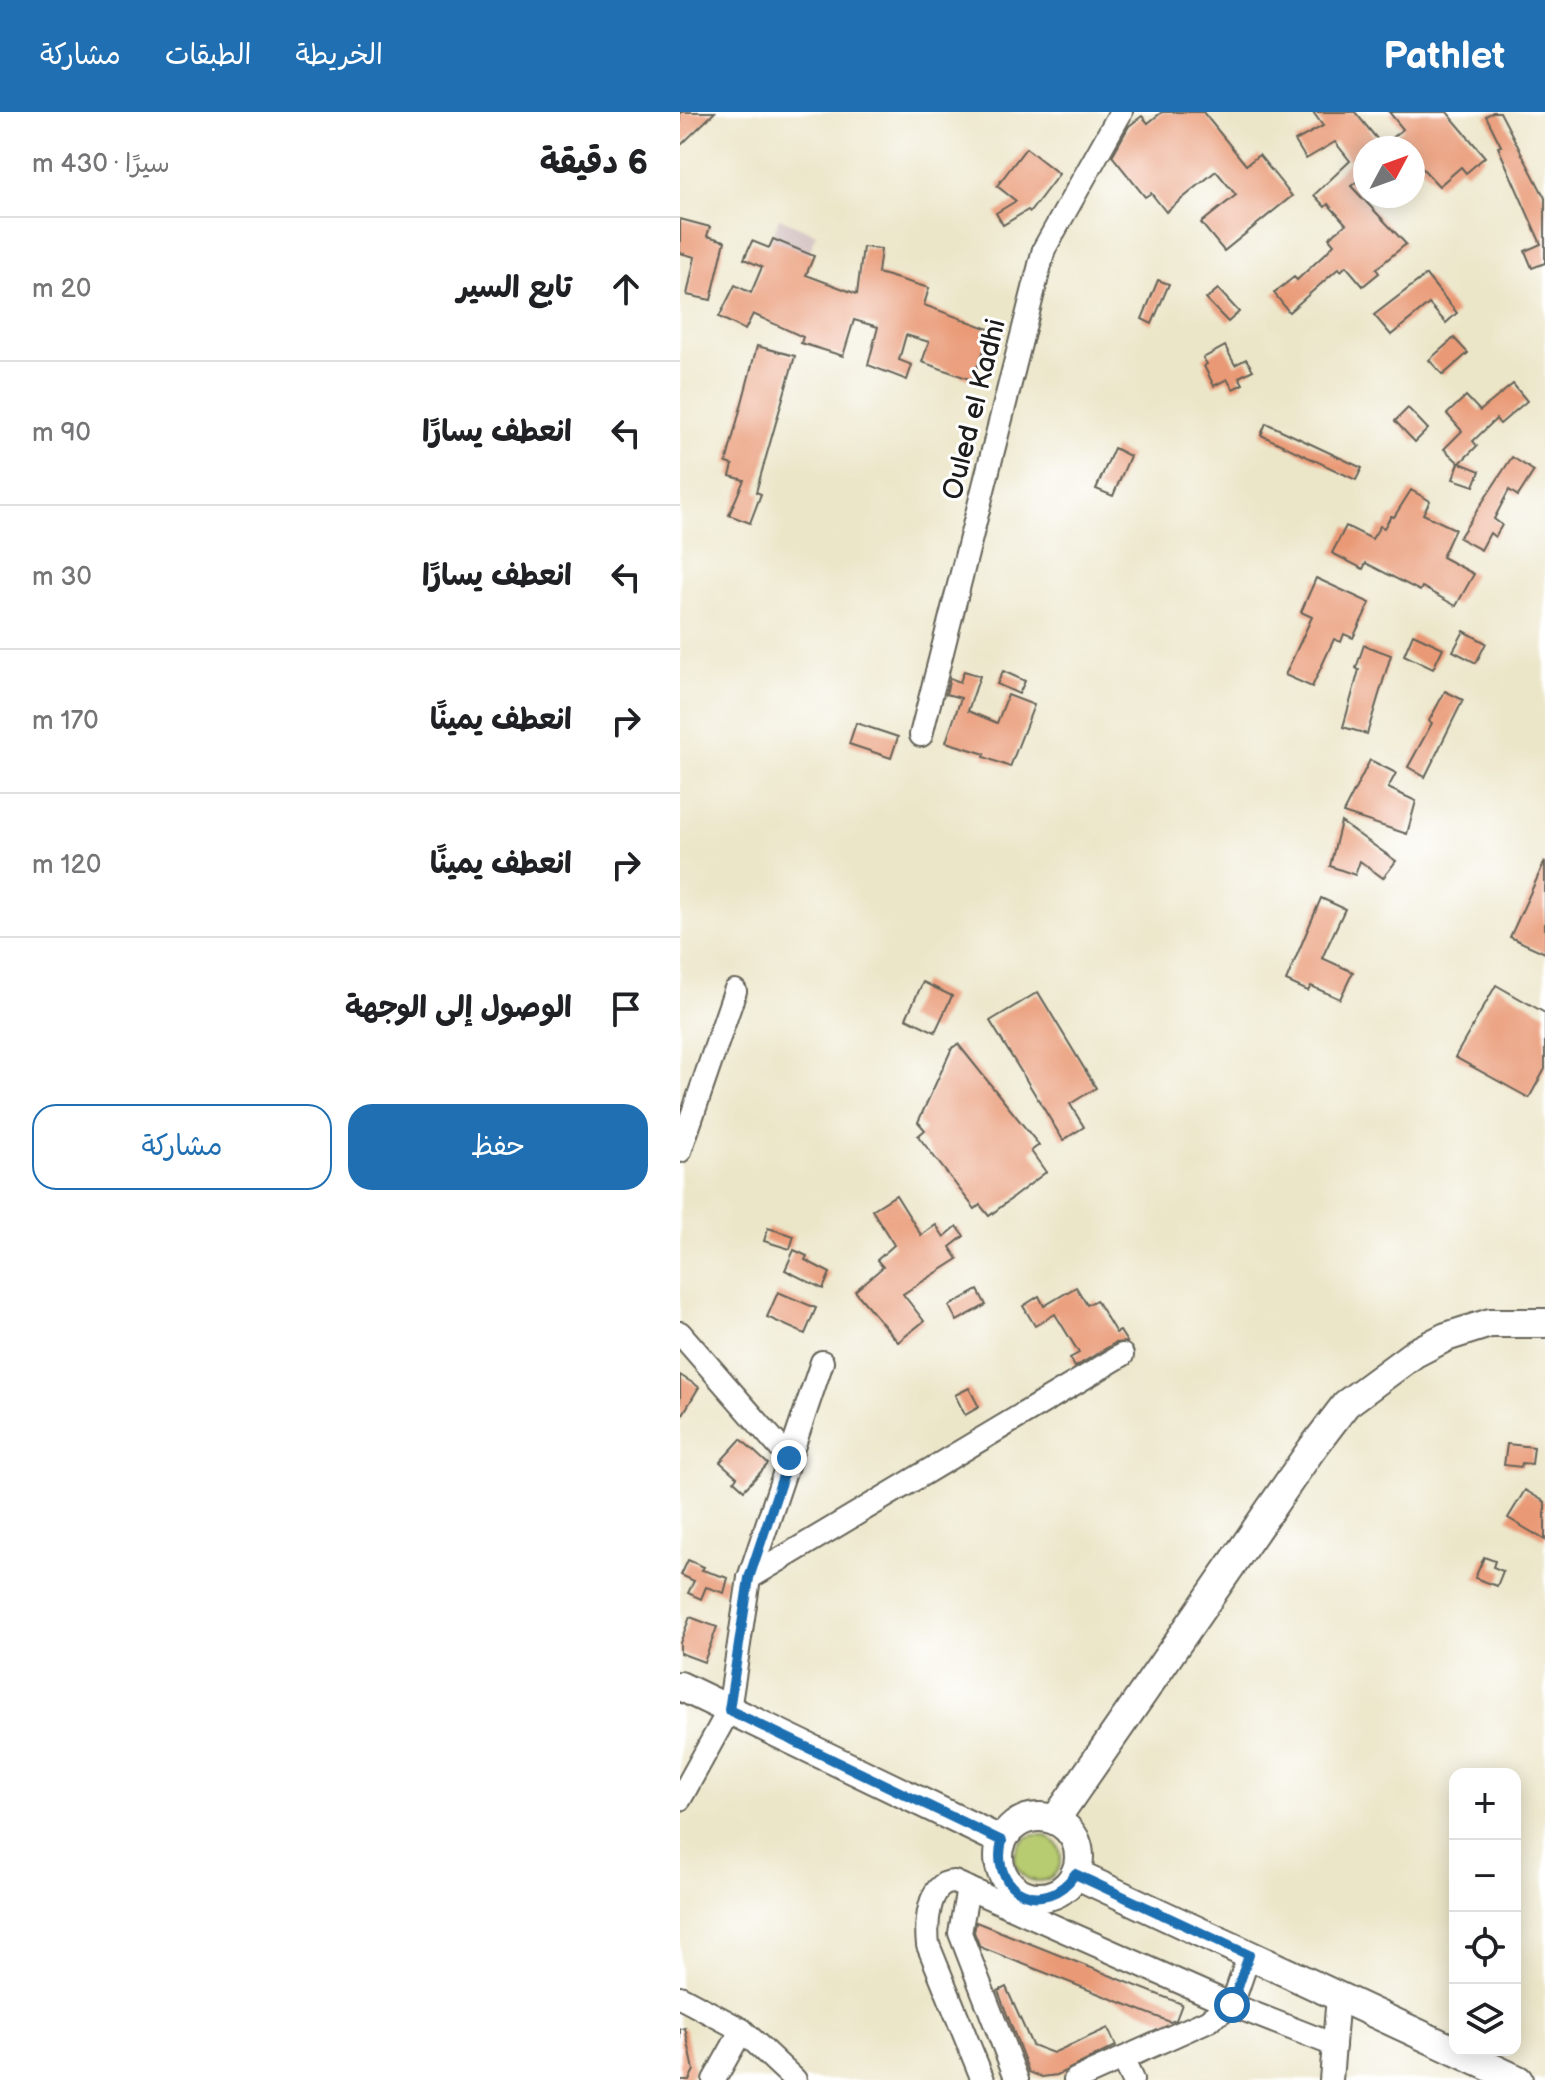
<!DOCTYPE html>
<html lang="ar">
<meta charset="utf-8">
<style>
body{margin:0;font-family:"Balsamiq Sans","Playpen Sans Arabic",sans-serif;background:#f6f6f6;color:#202124;direction:rtl}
.controls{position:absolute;right:24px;bottom:24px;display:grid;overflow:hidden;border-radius:16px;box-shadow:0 4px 20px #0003}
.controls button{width:72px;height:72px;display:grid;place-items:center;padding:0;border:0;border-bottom:2px solid #e0e0e0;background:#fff;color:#202124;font:40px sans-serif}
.compass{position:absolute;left:673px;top:24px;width:72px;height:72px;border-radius:50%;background:#fff;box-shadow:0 4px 20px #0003;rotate:49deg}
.stop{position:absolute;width:24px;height:24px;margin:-18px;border:6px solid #1f6fb2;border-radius:50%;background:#fff}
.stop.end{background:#1f6fb2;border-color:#fff;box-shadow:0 2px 8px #0008}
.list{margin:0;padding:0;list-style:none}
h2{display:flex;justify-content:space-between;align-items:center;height:104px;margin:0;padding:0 32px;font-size:34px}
h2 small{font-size:26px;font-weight:400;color:#757577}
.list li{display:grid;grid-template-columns:52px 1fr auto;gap:24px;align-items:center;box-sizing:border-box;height:144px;padding:0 32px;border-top:2px solid #e0e0e0}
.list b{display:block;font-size:30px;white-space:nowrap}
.list em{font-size:26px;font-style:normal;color:#757577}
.actions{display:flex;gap:16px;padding:24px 32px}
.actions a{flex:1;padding:18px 0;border:2px solid #1f6fb2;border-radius:24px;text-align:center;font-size:28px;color:#1f6fb2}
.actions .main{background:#1f6fb2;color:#fff}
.icon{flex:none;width:44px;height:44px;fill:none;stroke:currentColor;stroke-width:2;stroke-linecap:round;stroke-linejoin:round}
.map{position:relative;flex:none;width:865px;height:1968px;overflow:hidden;direction:ltr}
header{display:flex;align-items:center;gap:48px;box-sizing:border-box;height:112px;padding:0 40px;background:#1f6fb2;color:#fff}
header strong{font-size:38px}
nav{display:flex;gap:44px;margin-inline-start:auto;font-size:28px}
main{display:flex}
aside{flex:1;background:#fff}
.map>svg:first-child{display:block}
.industrial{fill:#d2bfbf}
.green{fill:#b7cb6f;stroke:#6a7446;stroke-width:2}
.building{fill:#e99975}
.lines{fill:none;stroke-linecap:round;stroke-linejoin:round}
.minor-casing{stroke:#656359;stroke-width:26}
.major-casing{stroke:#656359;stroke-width:32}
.minor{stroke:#fff;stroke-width:22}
.major{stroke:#fff;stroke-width:28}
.route{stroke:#1f6fb2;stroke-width:10}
.labels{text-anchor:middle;stroke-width:6;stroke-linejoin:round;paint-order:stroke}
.street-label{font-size:28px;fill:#1c1c1c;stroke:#fff}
</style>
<header>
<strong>Pathlet</strong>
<nav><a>الخريطة</a><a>الطبقات</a><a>مشاركة</a></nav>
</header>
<main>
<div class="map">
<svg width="865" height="1968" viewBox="0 0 865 1968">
<rect width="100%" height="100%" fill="#fff"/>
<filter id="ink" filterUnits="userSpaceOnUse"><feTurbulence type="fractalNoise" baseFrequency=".0125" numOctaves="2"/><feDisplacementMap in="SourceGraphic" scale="16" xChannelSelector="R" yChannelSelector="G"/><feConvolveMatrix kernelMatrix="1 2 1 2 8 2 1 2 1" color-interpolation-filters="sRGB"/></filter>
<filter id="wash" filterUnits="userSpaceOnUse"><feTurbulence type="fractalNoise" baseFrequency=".006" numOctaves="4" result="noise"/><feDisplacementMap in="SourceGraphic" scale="32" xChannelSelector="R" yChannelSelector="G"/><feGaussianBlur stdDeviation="1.8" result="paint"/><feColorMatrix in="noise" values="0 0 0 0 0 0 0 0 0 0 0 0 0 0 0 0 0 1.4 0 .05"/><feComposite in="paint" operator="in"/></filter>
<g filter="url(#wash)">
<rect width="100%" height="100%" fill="#ece6c9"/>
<polygon class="industrial" points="99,106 136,122 116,176 80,160"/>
<circle class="green" cx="358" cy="1746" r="23"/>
<g id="blocks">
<g class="building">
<polygon points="0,0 35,0 0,34"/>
<polygon points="482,0 523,0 566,53 579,43 612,84 544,139 521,111 556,83 536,59 486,100 471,81 465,85 432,44 449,14 462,4 468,11"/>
<polygon points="633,0 675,0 702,33 723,17 709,0 767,0 805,45 786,61 781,55 759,74 742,56 733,64 733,36 685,36 685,63 671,74 726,132 696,157 699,161 683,174 666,154 661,159 659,156 609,200 594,181 614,165 617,168 646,141 654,132 649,126 666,112 648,92 645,95 634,83 670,49 655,30 626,47 615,29 643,14"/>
<polygon points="813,0 820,0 865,86 865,151 852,156 845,139 861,132 818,35 821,34 806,4"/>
<polygon points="346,36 379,62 350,100 348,98 323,113 316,101 336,89 317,74"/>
<polygon points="0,107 30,115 27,124 45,129 31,188 7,183 15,145 0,141"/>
<polygon points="93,127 134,144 126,163 177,182 183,135 201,137 198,161 249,176 244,193 312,218 292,268 242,250 249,230 226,223 219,248 232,253 227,268 188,253 198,215 174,208 163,244 121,231 123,225 73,202 65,218 39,205 55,173 71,181 82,155 64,147 72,129 89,136"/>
<polygon points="746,163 777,201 766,211 749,192 711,223 694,203"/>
<polygon points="478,168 489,172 472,212 462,207"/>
<polygon points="538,177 559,200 548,210 526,187"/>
<polygon points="774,226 788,241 763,263 749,248"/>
<polygon points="77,234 115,244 76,380 81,382 70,411 49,403 64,368 50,364 53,353 46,351"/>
<polygon points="545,234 555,253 566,247 573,258 559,265 563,272 553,277 547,267 534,274 524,254 527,252 523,246"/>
<polygon points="833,272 847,289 820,312 816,307 793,329 797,334 780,351 800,359 794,374 773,367 779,351 764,337 782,319 767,302 786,284 800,299"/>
<polygon points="728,296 748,317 735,330 715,309"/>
<polygon points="586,311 682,356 676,368 581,323"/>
<polygon points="434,336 450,344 433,384 416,377"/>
<polygon points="832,345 854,359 838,384 829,378 814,407 822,413 815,425 810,421 801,438 779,426"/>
<polygon points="731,378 750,389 743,402 775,417 762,445 794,462 776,494 742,475 740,479 686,451 683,457 652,441 666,414 692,427 700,414 704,416 711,404 714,405"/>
<polygon points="636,466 690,491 673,526 664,522 661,530 654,527 632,575 605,563 632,505 621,500"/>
<polygon points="784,519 806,531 796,551 773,539"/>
<polygon points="733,522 763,536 753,557 724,543"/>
<polygon points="684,533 711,543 687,622 663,615 679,558 676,556"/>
<polygon points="284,559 300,564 288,599 317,611 328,583 354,593 330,655 304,645 305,642 266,630 281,586 266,582 270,566 280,570"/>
<polygon points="323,559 345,569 339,582 317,572"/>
<polygon points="765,579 783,588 745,665 728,655 752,611 749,609"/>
<polygon points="176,611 218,625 211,646 169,632"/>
<polygon points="690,648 716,661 708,676 736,689 727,722 663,701"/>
<polygon points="661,710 716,749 703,766 680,749 675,763 650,754"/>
<polygon points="865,749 865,841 830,825"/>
<polygon points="641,786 665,797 642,846 673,860 660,887 631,874 628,879 606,869"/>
<polygon points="243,870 272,884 255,920 226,906"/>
<polygon points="816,873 865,901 865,957 849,986 775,945"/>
<polygon points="358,880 416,976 390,992 404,1015 383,1028 310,909"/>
<polygon points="278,932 359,1033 351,1039 366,1060 309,1104 300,1093 295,1097 238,1024 245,1018 238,1010 272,936"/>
<polygon points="216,1083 241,1123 256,1113 264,1125 277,1114 284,1124 270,1135 278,1147 223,1182 244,1209 218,1230 175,1179 203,1155 197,1148 214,1133 192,1098"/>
<polygon points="88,1116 114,1124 110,1137 84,1129"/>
<polygon points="114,1138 127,1144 125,1148 150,1161 143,1177 105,1158"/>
<polygon points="396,1175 407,1193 416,1188 436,1221 440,1219 447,1230 435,1231 395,1255 390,1246 399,1241 375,1202 355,1214 343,1194 359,1184 364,1194"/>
<polygon points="298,1178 306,1193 277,1209 269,1194"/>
<polygon points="98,1180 136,1196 125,1222 87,1205"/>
<polygon points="0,1263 19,1275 0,1307"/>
<polygon points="289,1276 299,1295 285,1303 275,1283"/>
<polygon points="61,1327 88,1352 64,1378 54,1369 57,1365 40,1350"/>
<polygon points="827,1332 854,1335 852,1352 842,1351 841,1355 824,1353"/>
<polygon points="845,1378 865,1390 865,1428 828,1406"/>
<polygon points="804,1445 815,1449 813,1455 823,1459 817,1474 795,1466"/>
<polygon points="8,1448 24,1455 22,1458 48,1466 44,1481 26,1475 21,1487 8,1481 14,1469 1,1463"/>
<polygon points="10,1505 37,1515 24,1550 0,1541 0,1531"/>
<polygon points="296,1810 502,1892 496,1908 490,1910 300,1835 294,1820"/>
<polygon points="326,1875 352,1933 373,1941 428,1916 436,1934 377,1963 362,1965 349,1960 318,1879"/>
<polygon points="5,1916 14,1958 9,1968 0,1968 0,1917"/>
</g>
</g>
</g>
<g filter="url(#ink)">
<use href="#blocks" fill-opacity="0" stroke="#656359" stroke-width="2"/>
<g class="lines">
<defs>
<g id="minor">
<polyline points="241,623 364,137 441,0"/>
<polyline points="0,1039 55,879"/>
<polyline points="0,1221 109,1346"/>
<polyline points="69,1466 442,1243"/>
<polyline points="0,1687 49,1598 69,1466 142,1250"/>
<polyline points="288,1776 280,1821 337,1968"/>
<polyline points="0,1885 62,1918 115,1968"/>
<polyline points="443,1948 452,1968"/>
<polyline points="34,1968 62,1918"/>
<path d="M303 1968 248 1833C246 1815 247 1769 274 1770L552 1893 654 1933"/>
<polyline points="395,1968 527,1909 552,1893 569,1843"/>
<polyline points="651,1968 658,1884"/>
</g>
<g id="major">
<polyline points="0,1574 322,1729"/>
<circle cx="359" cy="1745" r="40"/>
<polyline points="375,1708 631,1338 666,1292 735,1241 766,1225 810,1211 865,1211"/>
<polyline points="395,1762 838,1968"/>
</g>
</defs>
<use href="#minor" class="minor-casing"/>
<use href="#major" class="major-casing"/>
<use href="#minor" class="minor"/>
<use href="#major" class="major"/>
</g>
</g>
<g class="lines" filter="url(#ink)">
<path class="route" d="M109 1346 69 1466 49 1598 322 1729C309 1780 365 1806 395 1762L569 1843 552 1893"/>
</g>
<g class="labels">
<g class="street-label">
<text transform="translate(293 297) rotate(-76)" y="10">Ouled el Kadhi</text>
</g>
</g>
</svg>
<div class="controls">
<button>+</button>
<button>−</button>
<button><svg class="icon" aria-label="locate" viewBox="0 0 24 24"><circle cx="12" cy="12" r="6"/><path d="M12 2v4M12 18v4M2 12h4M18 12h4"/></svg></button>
<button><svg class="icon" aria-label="layers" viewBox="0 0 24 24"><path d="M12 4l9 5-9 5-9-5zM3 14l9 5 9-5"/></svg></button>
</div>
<svg class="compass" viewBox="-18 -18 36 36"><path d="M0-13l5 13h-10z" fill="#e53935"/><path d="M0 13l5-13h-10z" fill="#757577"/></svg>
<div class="stop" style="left:552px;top:1893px"></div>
<div class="stop end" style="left:109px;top:1346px"></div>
</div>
<aside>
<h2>6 دقيقة<small>سيرًا · 430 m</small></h2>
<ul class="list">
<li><svg class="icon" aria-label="ahead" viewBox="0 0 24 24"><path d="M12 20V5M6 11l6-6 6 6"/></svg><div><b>تابع السير</b></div><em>20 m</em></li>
<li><svg class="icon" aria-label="left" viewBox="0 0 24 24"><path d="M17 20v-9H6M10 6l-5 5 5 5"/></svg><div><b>انعطف يسارًا</b></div><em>90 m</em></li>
<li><svg class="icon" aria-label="left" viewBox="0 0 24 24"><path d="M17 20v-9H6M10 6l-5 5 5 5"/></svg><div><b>انعطف يسارًا</b></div><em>30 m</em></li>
<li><svg class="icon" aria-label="right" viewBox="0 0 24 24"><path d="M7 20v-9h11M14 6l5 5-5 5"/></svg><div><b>انعطف يمينًا</b></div><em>170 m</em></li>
<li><svg class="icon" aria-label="right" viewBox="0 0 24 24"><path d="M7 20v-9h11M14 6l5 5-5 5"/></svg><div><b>انعطف يمينًا</b></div><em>120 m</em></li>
<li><svg class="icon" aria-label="arrive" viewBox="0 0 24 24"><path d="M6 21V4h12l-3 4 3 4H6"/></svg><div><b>الوصول إلى الوجهة</b></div></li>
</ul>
<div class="actions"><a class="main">حفظ</a><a>مشاركة</a></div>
</aside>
</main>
